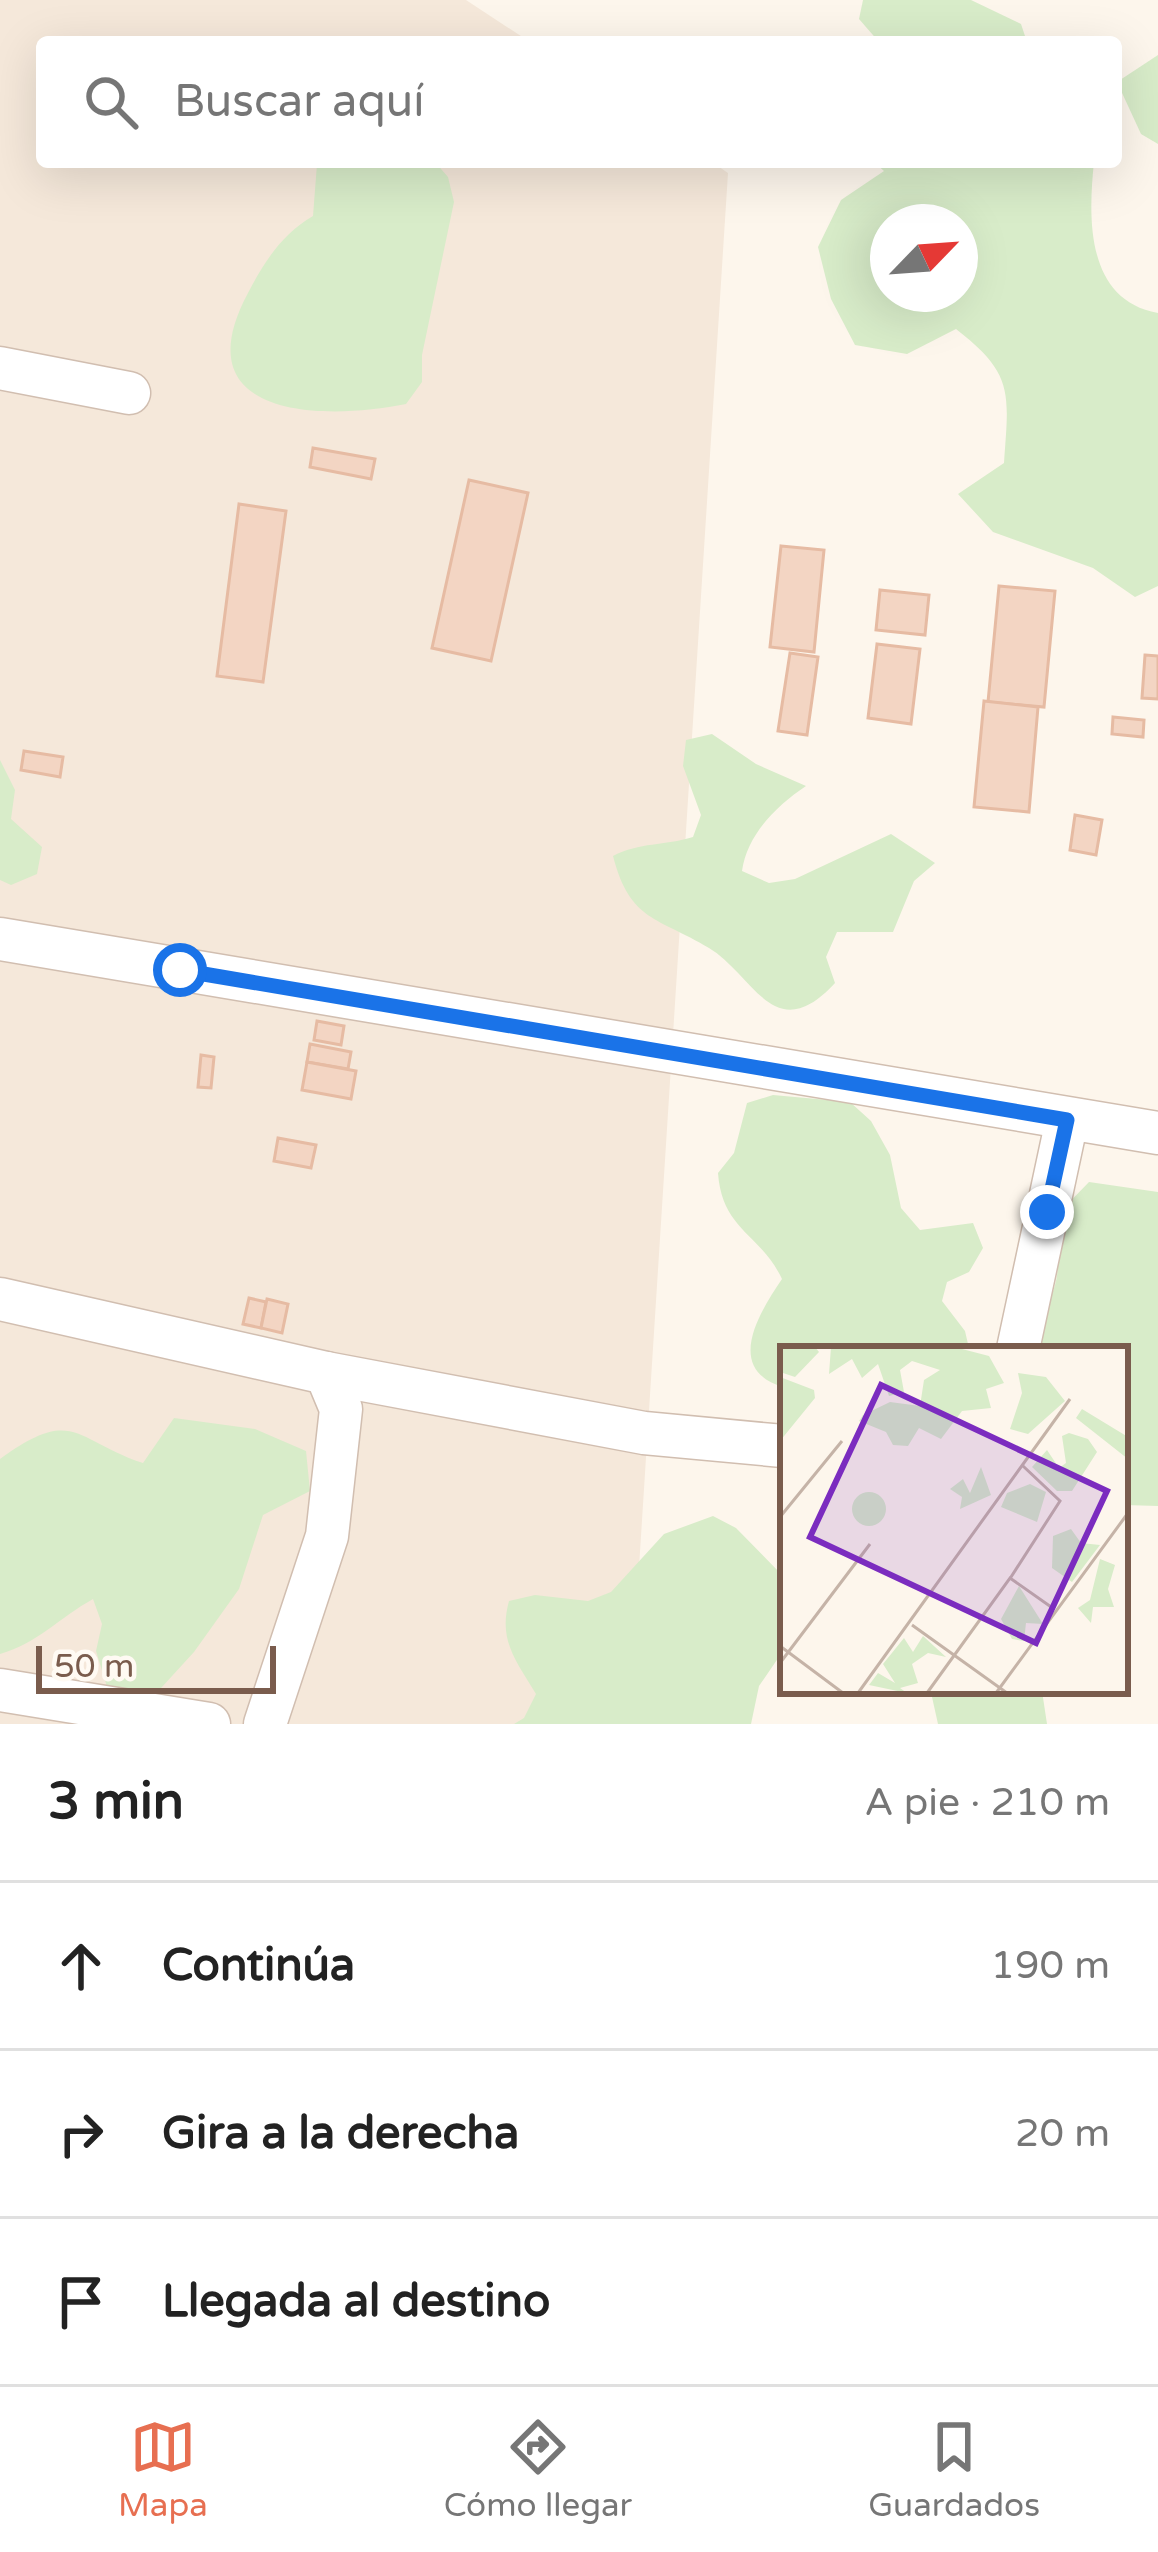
<!DOCTYPE html>
<html lang="es">
<meta charset="utf-8">
<style>
body{margin:0;font-family:"Varela Round",sans-serif;background:#f6f6f6;color:#222}
.compass{position:absolute;left:870px;top:204px;width:108px;height:108px;border-radius:50%;background:#fff;box-shadow:0 12px 48px #0002;rotate:65deg}
.scale{position:absolute;left:36px;bottom:30px;width:240px;box-sizing:border-box;padding-left:12px;border:6px solid #7a5c4d;border-top:0;font-size:33px;line-height:42px;white-space:nowrap;color:#7a5c4d;-webkit-text-stroke:9px #fffaf3;paint-order:stroke}
.stop{position:absolute;width:36px;height:36px;margin:-27px;border:9px solid #1a73e8;border-radius:50%;background:#fff}
.stop.end{background:#1a73e8;border-color:#fff;box-shadow:0 3px 12px #0008}
.list{margin:0;padding:0;list-style:none}
h2{display:flex;justify-content:space-between;align-items:center;height:156px;margin:0;padding:0 48px;font-size:51px}
h2 small{font-size:39px;font-weight:400;color:#767676}
.list li{display:grid;grid-template-columns:78px 1fr auto;gap:36px;align-items:center;box-sizing:border-box;height:168px;padding:0 48px;border-top:3px solid #e0e0e0}
.list b{display:block;font-size:45px;white-space:nowrap}
.list em{font-size:39px;font-style:normal;color:#767676}
.icon{flex:none;width:66px;height:66px;fill:none;stroke:currentColor;stroke-width:2;stroke-linecap:round;stroke-linejoin:round}
.map{position:relative;flex:none;width:1158px;height:1724px;overflow:hidden}
.search{position:absolute;background:#fff;box-shadow:0 12px 48px #0002;left:36px;right:36px;top:36px;height:132px;display:flex;align-items:center;gap:30px;box-sizing:border-box;padding:0 42px;border-radius:12px;color:#767676;font-size:45px}
.sheet{height:660px;background:#fff}
nav{display:flex;justify-content:space-around;align-items:center;box-sizing:border-box;height:168px;border-top:3px solid #e0e0e0;background:#fff;font-size:33px;color:#767676}
nav a{display:grid;justify-items:center;gap:6px}
nav .on{color:#e76f51}
.map>svg:first-child{display:block}
.residential{fill:#f5e8da}
.green{fill:#d8ecc9;fill-rule:evenodd}
.building{fill:#f3d5c3;stroke:#e6bba3;stroke-width:3}
.lines{fill:none;stroke-linecap:round;stroke-linejoin:round}
.minor-casing{stroke:#d1beb0;stroke-width:45}
.minor{stroke:#fff;stroke-width:42}
.route{stroke:#1a73e8;stroke-width:15}
.inset-road{fill:none;stroke:#c5b3a7;stroke-width:3}
.view{fill:#7b2cbf;fill-opacity:0.15;stroke:#7b2cbf;stroke-width:6}
.inset-edge{fill:none;stroke:#7a5c4d;stroke-width:6}
</style>
<div class="map">
<svg width="1158" height="1724" viewBox="0 0 1158 1724">
<rect width="100%" height="100%" fill="#fdf6ec"/>
<polygon class="residential" points="0,0 466,0 530,42 42,42 42,162 712,162 728,173 629,1724 0,1724"/>
<g class="green">
<polygon points="863,0 971,0 1021,24 1027,42 879,42 859,19"/>
<polygon points="1158,55 1158,144 1141,134 1117,82"/>
<path d="M435 162 448 177 454 202 422 355V382L406 404C322 421 181 418 248 293 264 262 282 234 313 216L317 164Z"/>
<path d="M874 162H1094C1088 219 1086 300 1158 313V586L1135 597 1093 568 993 532 958 494 1004 463C1009 392 1014 374 956 329L907 354 855 345 831 299 818 247 841 200 884 171ZM888 222H960V294H888Z"/>
<path d="M712 734 756 764 806 786C776 806 747 835 742 871L769 883 795 879 891 834 935 863 914 881 893 932H837L826 957 835 983C774 1049 754 975 709 948 658 917 630 922 613 856 640 842 664 846 693 837L701 815 683 766 686 740Z"/>
<polygon points="0,760 15,790 11,819 42,847 37,874 11,885 0,880"/>
<path d="M773 1095 850 1102 871 1121 890 1155 901 1208 920 1230 973 1223 983 1248 969 1272 947 1282 942 1301 965 1331 968 1344 955 1349H783V1387C724 1369 759 1313 782 1279 760 1233 722 1230 718 1173L734 1153 747 1103Z"/>
<path d="M1089 1182 1158 1192V1506L1125 1505V1349H1014C1057 1299 1064 1283 1054 1218Z"/>
<path d="M174 1418 255 1429 306 1451 310 1491 263 1515 239 1589 194 1652 140 1711 112 1703 96 1651 102 1624 93 1599C59 1618 38 1643 0 1654V1459C74 1405 74 1440 143 1463Z"/>
<path d="M713 1516 736 1528 783 1576V1651L759 1686 751 1724H514L524 1718 536 1694C516 1661 498 1640 509 1601L535 1595 588 1601 611 1592 664 1534Z"/>
<polygon points="947,1691 1042,1691 1047,1724 938,1724 932,1697"/>
</g>
<g class="building">
<polygon points="313,448 375,459 371,479 310,467"/>
<polygon points="469,480 528,493 491,661 432,648"/>
<polygon points="239,504 286,511 263,682 217,676"/>
<polygon points="781,546 824,550 814,652 770,647"/>
<polygon points="999,586 1055,591 1044,707 988,702"/>
<polygon points="880,590 929,595 925,635 876,630"/>
<polygon points="877,644 920,649 911,724 868,718"/>
<polygon points="790,653 818,657 807,735 778,731"/>
<polygon points="1145,655 1158,656 1158,699 1142,698"/>
<polygon points="984,701 1038,707 1029,812 974,807"/>
<polygon points="1113,717 1144,720 1143,737 1112,734"/>
<polygon points="24,751 63,757 60,777 21,770"/>
<polygon points="1075,815 1102,820 1096,855 1070,850"/>
<polygon points="317,1021 344,1026 341,1045 314,1040"/>
<polygon points="310,1044 351,1052 348,1069 307,1062"/>
<polygon points="201,1055 214,1057 211,1088 198,1087"/>
<polygon points="307,1062 356,1071 351,1099 302,1090"/>
<polygon points="278,1138 316,1145 311,1168 274,1161"/>
<polygon points="249,1298 266,1302 261,1328 243,1324"/>
<polygon points="267,1299 288,1304 282,1333 261,1328"/>
</g>
<g class="lines">
<defs>
<g id="minor">
<polyline points="0,368 129,393"/>
<polyline points="0,939 1158,1133"/>
<polyline points="0,1299 326,1373 341,1409 327,1536 265,1724"/>
<polyline points="1018,1349 1067,1120"/>
<polyline points="326,1373 644,1433 783,1446"/>
<polyline points="0,1690 209,1724"/>
</g>
</defs>
<use href="#minor" class="minor-casing"/>
<use href="#minor" class="minor"/>
</g>
<g class="lines">
<polyline class="route" points="180,970 1067,1120 1047,1212"/>
</g>
<g transform="translate(780 1346)">
<rect width="348" height="348" fill="#fdf6ec"/>
<path d="M0 1H35L39 6 15 31 0 26ZM51 1 182 3 209 10 224 37 206 43 211 62 182 65 161 93 139 82 128 100 113 99 106 86 79 75 83 69 110 56 140 60 144 34 160 24 132 15 120 24 124 46 109 50 98 18 82 32 72 13 49 28ZM238 27 266 31 285 55 248 88 230 83 242 47ZM0 31 34 44 35 52 0 95ZM302 63 348 91V113L296 72ZM289 87 308 93 317 106 292 145H277L252 121 267 104 279 122 286 117 282 90ZM201 121 211 149 180 163 182 151 170 143 183 133 190 147ZM250 138 266 146 257 176 221 161 227 147ZM72 163a17 17 0 1 1 34 0a17 17 0 1 1-34 0ZM291 183 301 197 320 199 292 236 272 222 273 190ZM320 213 335 219 328 243 334 261H313L311 277 298 262 310 254ZM239 240 263 278 246 277 244 295 232 293 221 273ZM143 290 166 311 148 307 132 318 138 337 120 342 127 347 89 339 98 327 115 337 103 318 124 292 133 306Z" fill="#d8ecc9"/>
<path class="inset-road" d="M0 171 62 95M231 231 280 155 243 120M132 279 227 347M0 300 63 347M0 317 90 198M78 347 290 53M147 347 230 232 274 263M216 347 348 167"/>
<path class="view" d="M101 39 327 145 256 297 30 191Z"/>
<rect width="348" height="348" class="inset-edge"/>
</g>
</svg>
<svg class="compass" viewBox="-18 -18 36 36"><path d="M0-13l5 13h-10z" fill="#e53935"/><path d="M0 13l5-13h-10z" fill="#767676"/></svg>
<div class="scale">50 m</div>
<div class="stop" style="left:180px;top:970px"></div>
<div class="stop end" style="left:1047px;top:1212px"></div>
<div class="search"><svg class="icon" aria-label="search" viewBox="0 0 24 24"><circle cx="10" cy="10" r="6"/><path d="M15 15l6 6"/></svg>Buscar aquí</div>
</div>
<section class="sheet">
<h2>3 min<small>A pie · 210 m</small></h2>
<ul class="list">
<li><svg class="icon" aria-label="ahead" viewBox="0 0 24 24"><path d="M12 20V5M6 11l6-6 6 6"/></svg><div><b>Continúa</b></div><em>190 m</em></li>
<li><svg class="icon" aria-label="right" viewBox="0 0 24 24"><path d="M7 20v-9h11M14 6l5 5-5 5"/></svg><div><b>Gira a la derecha</b></div><em>20 m</em></li>
<li><svg class="icon" aria-label="arrive" viewBox="0 0 24 24"><path d="M6 21V4h12l-3 4 3 4H6"/></svg><div><b>Llegada al destino</b></div></li>
</ul>
</section>
<nav>
<a class="on"><svg class="icon" aria-label="map" viewBox="0 0 24 24"><path d="M3 6l6-2 6 2 6-2v14l-6 2-6-2-6 2zM9 4v14M15 6v14"/></svg>Mapa</a>
<a><svg class="icon" aria-label="directions" viewBox="0 0 24 24"><path d="M12 3l9 9-9 9-9-9zM9 14v-3h6M13 9l2 2-2 2"/></svg>Cómo llegar</a>
<a><svg class="icon" aria-label="saved" viewBox="0 0 24 24"><path d="M7 4h10v16l-5-4-5 4z"/></svg>Guardados</a>
</nav>
